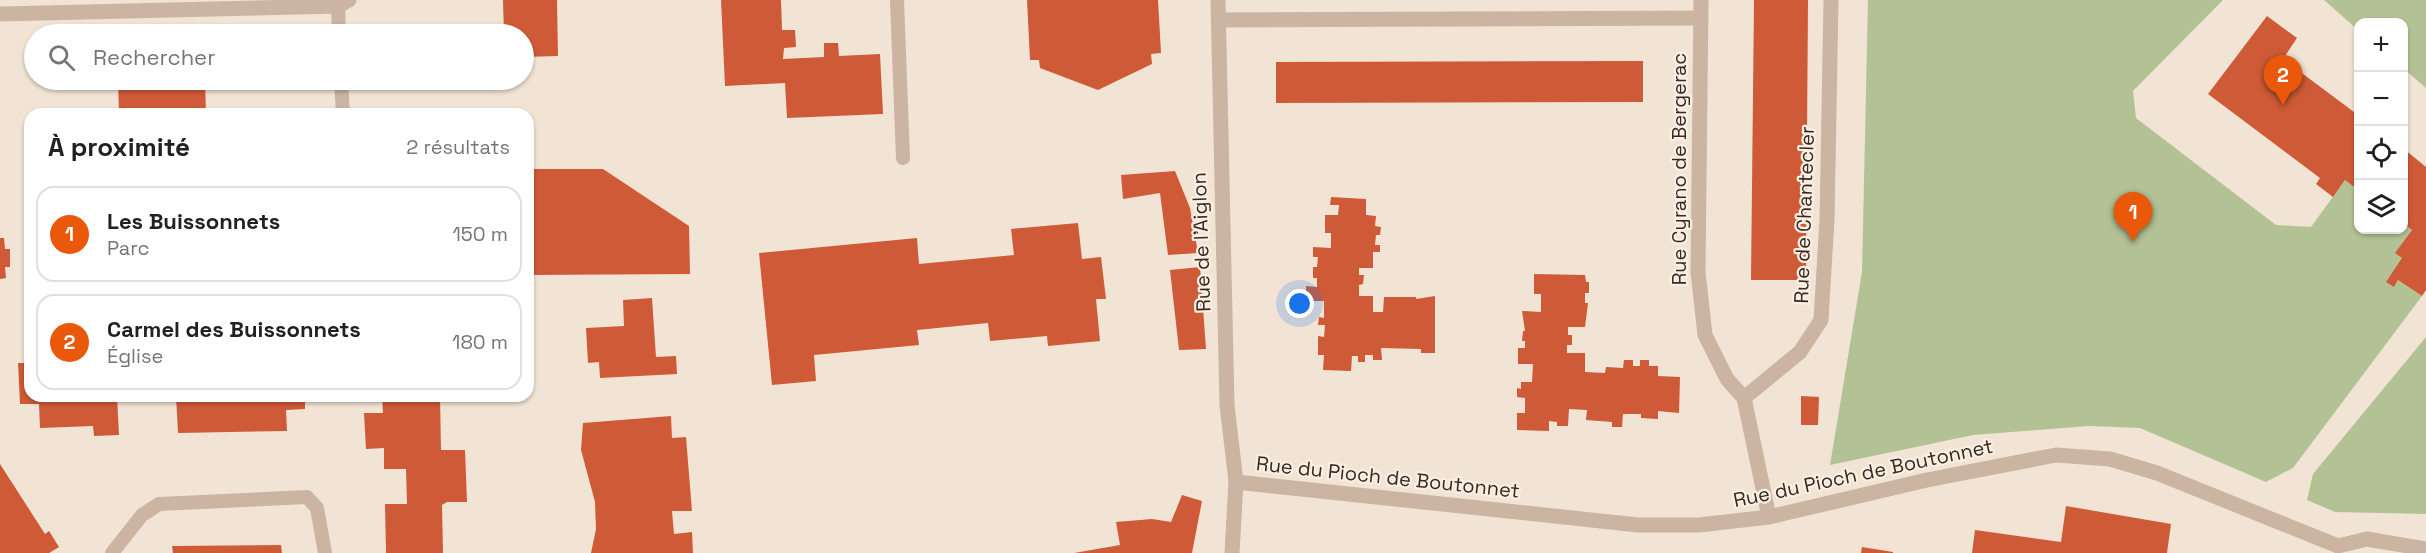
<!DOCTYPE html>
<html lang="fr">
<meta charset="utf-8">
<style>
body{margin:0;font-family:"Space Grotesk",sans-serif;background:#f2f2f2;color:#202124}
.controls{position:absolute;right:18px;top:18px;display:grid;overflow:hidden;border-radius:12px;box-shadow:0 2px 4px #0004}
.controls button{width:54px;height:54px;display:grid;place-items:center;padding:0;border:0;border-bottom:2px solid #e0e0e0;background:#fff;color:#202124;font:30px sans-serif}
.you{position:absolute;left:1300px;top:304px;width:21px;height:21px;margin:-15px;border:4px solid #fff;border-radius:50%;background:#1a73e8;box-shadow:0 0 0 9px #1a73e833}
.badge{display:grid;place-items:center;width:39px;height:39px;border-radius:50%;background:#ea580c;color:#fff;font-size:20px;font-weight:700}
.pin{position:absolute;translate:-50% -50px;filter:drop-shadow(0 2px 3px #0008)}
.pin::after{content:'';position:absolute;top:32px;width:21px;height:18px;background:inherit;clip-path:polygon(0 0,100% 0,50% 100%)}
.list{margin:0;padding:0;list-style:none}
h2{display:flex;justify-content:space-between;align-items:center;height:78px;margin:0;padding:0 24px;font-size:26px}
h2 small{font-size:20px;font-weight:400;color:#757577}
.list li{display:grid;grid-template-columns:39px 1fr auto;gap:18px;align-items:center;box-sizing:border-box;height:96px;margin:0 12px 12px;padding:0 12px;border:2px solid #e0e0e0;border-radius:18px}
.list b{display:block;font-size:22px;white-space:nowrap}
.list p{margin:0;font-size:20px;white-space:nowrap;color:#757577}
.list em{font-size:20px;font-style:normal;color:#757577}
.icon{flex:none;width:33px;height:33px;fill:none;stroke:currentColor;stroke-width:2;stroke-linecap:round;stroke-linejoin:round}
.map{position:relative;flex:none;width:2426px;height:553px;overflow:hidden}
.search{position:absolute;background:#fff;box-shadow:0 2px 4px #0004;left:24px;top:24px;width:510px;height:66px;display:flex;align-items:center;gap:15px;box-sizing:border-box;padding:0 21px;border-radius:33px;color:#757577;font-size:22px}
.panel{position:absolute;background:#fff;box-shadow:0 2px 4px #0004;left:24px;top:108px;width:510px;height:294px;border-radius:18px}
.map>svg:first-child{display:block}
.green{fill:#b3c295}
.building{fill:#cf5a37}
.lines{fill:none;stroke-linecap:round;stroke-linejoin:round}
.service{stroke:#cbb4a1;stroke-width:14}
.minor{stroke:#cbb4a1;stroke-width:15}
.labels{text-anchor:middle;stroke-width:4.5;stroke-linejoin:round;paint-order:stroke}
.street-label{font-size:20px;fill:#342924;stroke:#faefe1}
</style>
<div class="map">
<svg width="2426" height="553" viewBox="0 0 2426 553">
<rect width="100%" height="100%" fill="#f2e4d5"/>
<g class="green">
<polygon points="1868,0 2223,0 2133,91 2136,118 2276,225 2311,227 2345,180 2358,190 2358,230 2404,230 2404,224 2412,230 2396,253 2402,258 2394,287 2398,280 2422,296 2293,468 2266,482 2140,428 2088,426 1973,435 1830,465 1862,272"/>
<polygon points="2324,0 2426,0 2426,88 2404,69 2404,22 2358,22 2358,30"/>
<polygon points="2426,337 2426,514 2335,512 2307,500 2313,474"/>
</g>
<g class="building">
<polygon points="503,0 557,0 558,56 524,57 524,34 504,34"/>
<polygon points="721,0 781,0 782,30 795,30 796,47 784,48 783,59 824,57 824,43 838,43 839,56 880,54 883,114 787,118 785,83 725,86"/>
<polygon points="1027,0 1158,0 1161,53 1151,54 1152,64 1098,90 1040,68 1039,60 1030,60"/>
<polygon points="1754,0 1808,0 1806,280 1751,280"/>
<polygon points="2267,16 2297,38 2283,59 2358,115 2358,190 2345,180 2333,197 2316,184 2320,178 2208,94"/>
<polygon points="1643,61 1643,102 1276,103 1276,62"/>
<polygon points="118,80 152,80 152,89 171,88 171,80 205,80 206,114 119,114"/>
<polygon points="2404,149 2426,167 2426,290 2422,296 2398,280 2394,287 2386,282 2402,258 2395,253 2412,230 2404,224"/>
<polygon points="528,169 603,169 689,226 690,274 528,275"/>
<polygon points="1175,171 1190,208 1198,253 1168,255 1160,193 1123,199 1121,175"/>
<polygon points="1331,197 1366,199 1366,215 1376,216 1375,226 1381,227 1380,235 1376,235 1375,245 1380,245 1380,252 1373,252 1373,268 1359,268 1359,275 1364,275 1363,284 1359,285 1359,296 1373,296 1373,312 1383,312 1384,297 1416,297 1416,299 1435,296 1435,353 1421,353 1421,349 1381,348 1382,360 1373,360 1373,355 1365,355 1365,362 1358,362 1358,356 1352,356 1351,371 1323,370 1324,355 1318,355 1318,336 1324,337 1325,325 1318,325 1319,317 1324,318 1324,301 1306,301 1306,286 1317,287 1317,278 1313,278 1313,267 1317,267 1318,257 1313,257 1313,247 1331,248 1331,233 1325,233 1325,215 1338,215 1339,205 1330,205"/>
<polygon points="1078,223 1082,259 1101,257 1106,299 1096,299 1100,341 1048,346 1047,336 990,341 988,323 917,330 919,345 814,355 816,381 772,385 759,253 917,238 919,264 1014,255 1011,229"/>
<polygon points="0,238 4,238 5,249 10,249 10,267 5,267 6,278 0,279"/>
<polygon points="24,241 30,241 30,298 25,298"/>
<polygon points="1200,267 1206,349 1179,350 1170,270"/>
<polygon points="1534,274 1585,275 1586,282 1589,282 1589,293 1585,293 1585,303 1588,303 1585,327 1568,327 1568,335 1572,335 1572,345 1567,345 1567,353 1585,353 1585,372 1605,373 1606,367 1623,368 1624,360 1633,360 1633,366 1640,366 1640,360 1649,360 1649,366 1658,366 1658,376 1680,377 1679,413 1658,411 1658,419 1641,418 1641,414 1623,414 1622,427 1612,427 1612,422 1586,420 1587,410 1569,409 1568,426 1557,426 1557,422 1549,421 1549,431 1517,430 1517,413 1525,413 1525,398 1517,397 1517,388 1521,389 1521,382 1532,382 1533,364 1518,364 1518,348 1525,348 1525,341 1522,341 1523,331 1525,331 1522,311 1541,312 1541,294 1534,294"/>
<polygon points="652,298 656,357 676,356 677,374 600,378 599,362 588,363 586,328 624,326 623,300"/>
<polygon points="18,363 30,363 30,396 117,396 119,435 94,436 93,426 40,428 39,404 20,404"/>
<polygon points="176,396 305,396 305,409 286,410 287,431 178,433"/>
<polygon points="382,396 440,396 441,450 465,450 467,502 447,502 442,505 443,553 386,553 385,504 407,504 406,469 384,469 384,448 366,449 364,413 383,413"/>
<polygon points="1801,396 1819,397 1818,425 1801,425"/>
<polygon points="671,416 672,438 686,437 692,511 672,511 674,534 692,532 693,553 591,553 596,529 595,502 581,450 583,423"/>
<polygon points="0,464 45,534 49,531 59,547 49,553 0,553"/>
<polygon points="1182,495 1202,501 1192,553 1074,553 1120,545 1116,522 1152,519 1171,522"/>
<polygon points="2066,506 2171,524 2167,553 1972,553 1975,530 2061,542"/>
<polygon points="281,545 282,553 173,553 172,546"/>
<polygon points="1862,547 1893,552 1893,553 1861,553"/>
</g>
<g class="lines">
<g class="service">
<polyline points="897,0 903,158"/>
<polyline points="338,6 339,34"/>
<polyline points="341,80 343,114"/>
<polyline points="112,553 142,515 159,504 307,497 317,508 325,553"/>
</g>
<g class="minor">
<polyline points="1218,0 1227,405 1236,482"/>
<polyline points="1701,0 1698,272 1705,335 1727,379 1744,398"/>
<polyline points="0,14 338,6 349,0"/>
<polyline points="1219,20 1701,18"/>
<polyline points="1744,398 1800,352 1821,320 1827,220 1831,0"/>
<polyline points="1744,398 1769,517"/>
<polyline points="1232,553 1236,482 1638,525 1699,525 1769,517 1927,480 2056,455 2110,459 2157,473 2338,546 2367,539 2426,549"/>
</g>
</g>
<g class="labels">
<g class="street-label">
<text transform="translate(1679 169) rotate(-90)" y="7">Rue Cyrano de Bergerac</text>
<text transform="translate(1804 215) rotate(-88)" y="7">Rue de Chantecler</text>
<text transform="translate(1201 242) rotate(-92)" y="7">Rue de l'Aiglon</text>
<text transform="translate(1863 473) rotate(-12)" y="7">Rue du Pioch de Boutonnet</text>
<text transform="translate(1388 477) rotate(6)" y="7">Rue du Pioch de Boutonnet</text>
</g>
</g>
</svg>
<div class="controls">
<button>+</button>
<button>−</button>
<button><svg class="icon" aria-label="locate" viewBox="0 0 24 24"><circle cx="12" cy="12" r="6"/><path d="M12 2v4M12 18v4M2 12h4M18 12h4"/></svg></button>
<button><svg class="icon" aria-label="layers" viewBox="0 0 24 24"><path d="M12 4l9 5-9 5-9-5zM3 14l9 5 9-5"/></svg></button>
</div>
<div class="you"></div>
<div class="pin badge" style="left:2133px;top:242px">1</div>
<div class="pin badge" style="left:2283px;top:105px">2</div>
<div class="search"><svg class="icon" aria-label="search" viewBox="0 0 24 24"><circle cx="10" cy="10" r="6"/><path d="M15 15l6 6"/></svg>Rechercher</div>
<section class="panel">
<h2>À proximité<small>2 résultats</small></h2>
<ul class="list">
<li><span class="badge">1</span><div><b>Les Buissonnets</b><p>Parc</p></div><em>150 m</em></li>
<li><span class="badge">2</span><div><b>Carmel des Buissonnets</b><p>Église</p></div><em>180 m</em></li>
</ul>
</section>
</div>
